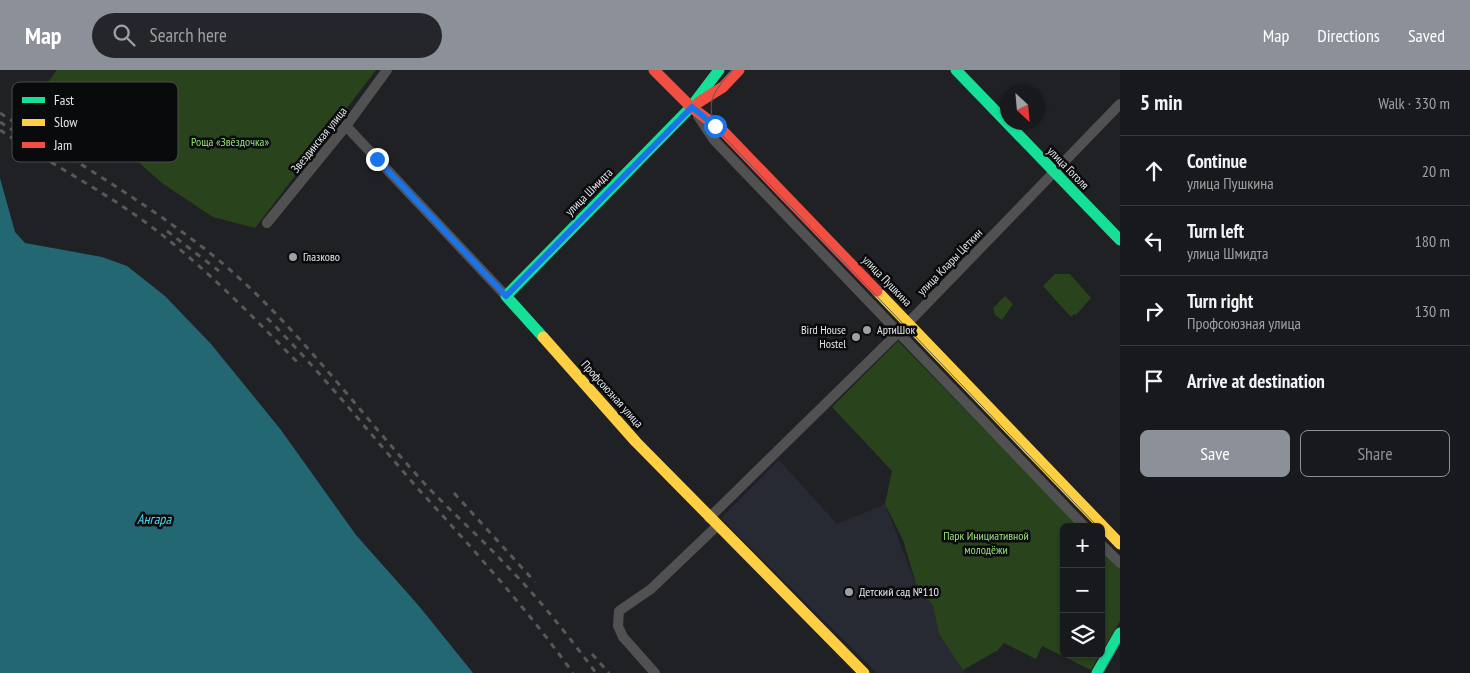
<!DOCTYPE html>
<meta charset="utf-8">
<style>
body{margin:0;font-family:"PT Sans Narrow",sans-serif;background:#252629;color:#f1f3f6}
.controls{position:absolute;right:15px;bottom:15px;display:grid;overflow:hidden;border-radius:8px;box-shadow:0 1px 4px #0004}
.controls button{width:45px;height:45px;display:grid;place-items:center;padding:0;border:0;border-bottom:1px solid #36383b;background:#18191c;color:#f1f3f6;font:25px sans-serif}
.compass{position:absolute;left:1000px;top:15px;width:45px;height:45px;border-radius:50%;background:#18191c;box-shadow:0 1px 4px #0004;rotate:154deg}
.stop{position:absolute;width:15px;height:15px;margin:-11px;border:4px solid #1a73e8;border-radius:50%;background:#fff}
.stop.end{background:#1a73e8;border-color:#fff;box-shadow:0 1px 5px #0008}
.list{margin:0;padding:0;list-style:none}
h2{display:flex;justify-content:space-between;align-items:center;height:65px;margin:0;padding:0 20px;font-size:21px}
h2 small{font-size:16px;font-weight:400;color:#9fa0a3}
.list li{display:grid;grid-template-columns:32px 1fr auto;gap:15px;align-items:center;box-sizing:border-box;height:70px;padding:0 20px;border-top:1px solid #36383b}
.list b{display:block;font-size:19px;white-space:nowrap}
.list p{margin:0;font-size:16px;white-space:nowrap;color:#9fa0a3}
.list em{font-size:16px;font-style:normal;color:#9fa0a3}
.actions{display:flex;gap:10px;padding:15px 20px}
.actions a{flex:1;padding:11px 0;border:1px solid #8c9099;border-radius:8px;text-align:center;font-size:18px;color:#8c9099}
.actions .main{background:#8c9099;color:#fff}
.icon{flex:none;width:28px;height:28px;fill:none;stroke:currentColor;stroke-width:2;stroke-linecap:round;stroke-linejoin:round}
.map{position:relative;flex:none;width:1120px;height:603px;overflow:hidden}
header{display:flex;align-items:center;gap:30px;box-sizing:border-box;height:70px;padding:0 25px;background:#8c9099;color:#fff}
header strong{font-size:24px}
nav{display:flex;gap:28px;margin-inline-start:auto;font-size:18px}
.search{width:350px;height:45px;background:#252629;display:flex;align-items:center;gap:12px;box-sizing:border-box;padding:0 18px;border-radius:28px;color:#9fa0a3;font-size:19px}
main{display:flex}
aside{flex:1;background:#18191c}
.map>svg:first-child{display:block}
.built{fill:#272933}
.green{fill:#29431d}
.water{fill:#236772}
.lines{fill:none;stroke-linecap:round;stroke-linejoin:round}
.street{stroke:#515151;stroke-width:10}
.fast{stroke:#16e098;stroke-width:11}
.slow{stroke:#ffcf43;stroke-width:11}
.jam{stroke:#f24e42;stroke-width:11}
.tram{stroke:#585859;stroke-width:1}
.rail{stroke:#585859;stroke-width:3;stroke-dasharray:6 6;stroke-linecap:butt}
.route{stroke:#1a73e8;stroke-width:6}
.poi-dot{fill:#a0a0a4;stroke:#090a0c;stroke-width:2}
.labels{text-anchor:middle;stroke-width:5;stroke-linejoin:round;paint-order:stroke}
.street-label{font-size:12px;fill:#e5e5e9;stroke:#090a0c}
.park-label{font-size:12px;fill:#99e079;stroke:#090a0c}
.poi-label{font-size:12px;fill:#e5e5e9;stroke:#090a0c;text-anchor:start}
.water-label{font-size:14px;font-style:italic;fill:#4ad8ef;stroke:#090a0c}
.key{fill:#090a0c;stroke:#4b4c4e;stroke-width:1}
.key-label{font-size:14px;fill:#e5e5e9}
</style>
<header>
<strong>Map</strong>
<div class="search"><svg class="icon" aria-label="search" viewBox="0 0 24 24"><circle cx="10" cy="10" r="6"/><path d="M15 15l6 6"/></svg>Search here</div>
<nav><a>Map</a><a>Directions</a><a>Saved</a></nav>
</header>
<main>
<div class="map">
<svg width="1120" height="603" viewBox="0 0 1120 603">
<rect width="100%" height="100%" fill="#202125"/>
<polygon class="built" points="779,390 837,454 885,434 917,517 933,536 939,564 966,603 877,603 721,448"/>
<g class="green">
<polygon points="57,0 376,0 255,158 213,147 162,113 48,12"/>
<polygon points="1055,204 1070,204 1091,228 1076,245 1074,244 1071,247 1043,216"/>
<polygon points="1005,226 1013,234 1002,250 995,245 993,238"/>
<polygon points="898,271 1080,457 1064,457 1064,584 1100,584 1091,600 1042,576 1036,589 1004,573 998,580 963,600 939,564 933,536 917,517 903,470 885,434 892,401 832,337"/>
<polygon points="1101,479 1120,498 1120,551 1101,583"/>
</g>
<polygon class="water" points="0,108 15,162 25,173 102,187 127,196 165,226 211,274 281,360 356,465 419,536 473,603 0,603"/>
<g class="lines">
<g class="street">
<polyline points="698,46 714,70 1085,457"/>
<polyline points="346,56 506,226"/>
<polyline points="267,153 346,56 387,0"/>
<polyline points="709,448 908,253 1120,34"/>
<polyline points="1101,474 1120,493"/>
<polyline points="655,603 623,567 618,556 619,541 651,519 717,456"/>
</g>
<g class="fast">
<polyline points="956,0 1120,170"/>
<polyline points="543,267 506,226 691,37 719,0"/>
<polyline points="1097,603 1120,563"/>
</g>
<g class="slow">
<polyline points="877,221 1120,474"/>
<polyline points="543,267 636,372 864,603"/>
</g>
<g class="jam">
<polyline points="654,0 691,37 723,61 877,221"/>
<polyline points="699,32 723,17 739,0"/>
</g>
<g class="tram">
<path d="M733 0C711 23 702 38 723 66L1098 457"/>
<polyline points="1101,469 1120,489"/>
<polyline points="1103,603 1120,573"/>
</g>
<g class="rail">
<path d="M0 43C66 86 134 125 197 173 285 239 350 332 424 413 449 440 478 465 503 492 537 526 567 564 596 603"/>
<polyline points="0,52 17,63"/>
<path d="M0 60C52 95 108 123 157 161 209 201 256 250 301 296"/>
<polyline points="167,161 219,201"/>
<path d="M267 248C322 303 370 364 421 422 474 480 527 539 573 603"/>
<polyline points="454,423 535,512"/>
<polyline points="592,584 609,603"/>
</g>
</g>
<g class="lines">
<polyline class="route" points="377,89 506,226 692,37 715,56"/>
</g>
<g class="poi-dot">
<circle cx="293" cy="187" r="5"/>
<circle cx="867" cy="260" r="5"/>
<circle cx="856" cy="267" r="5"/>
<circle cx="849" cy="522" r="5"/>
</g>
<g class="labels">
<g class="street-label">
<text transform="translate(319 70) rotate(-51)" y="4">Звездинская улица</text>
<text transform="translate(1068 98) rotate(46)" y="4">улица Гоголя</text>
<text transform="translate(589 122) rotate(-45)" y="4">улица Шмидта</text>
<text transform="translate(950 192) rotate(-46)" y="4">улица Клары Цеткин</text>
<text transform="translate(887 211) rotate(46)" y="4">улица Пушкина</text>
<text transform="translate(612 324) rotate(48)" y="4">Профсоюзная улица</text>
</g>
<g class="park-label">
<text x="230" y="76">Роща «Звёздочка»</text>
<text x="986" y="470">Парк Инициативной<tspan x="986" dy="14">молодёжи</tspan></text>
</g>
<g class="poi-label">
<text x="303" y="191">Глазково</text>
<text x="846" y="264" text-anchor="end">Bird House<tspan x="846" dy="14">Hostel</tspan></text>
<text x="877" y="264">АртиШок</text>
<text x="859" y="526">Детский сад №110</text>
</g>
<g class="water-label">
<text x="154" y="454">Ангара</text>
</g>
</g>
<rect x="12" y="12" width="166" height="80" rx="8" class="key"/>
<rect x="22" y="27" width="23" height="6" fill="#16e098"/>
<rect x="22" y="49" width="23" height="7" fill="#ffcf43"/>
<rect x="22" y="72" width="23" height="6" fill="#f24e42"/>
<g class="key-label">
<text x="54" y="35">Fast</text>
<text x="54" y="57">Slow</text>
<text x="54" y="80">Jam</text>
</g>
</svg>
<div class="controls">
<button>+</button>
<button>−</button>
<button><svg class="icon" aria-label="layers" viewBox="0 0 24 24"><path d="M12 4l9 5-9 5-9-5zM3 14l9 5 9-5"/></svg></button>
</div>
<svg class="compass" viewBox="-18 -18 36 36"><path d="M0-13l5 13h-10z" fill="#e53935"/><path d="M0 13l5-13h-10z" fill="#9fa0a3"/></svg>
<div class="stop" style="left:715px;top:56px"></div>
<div class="stop end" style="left:377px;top:89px"></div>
</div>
<aside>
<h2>5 min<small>Walk · 330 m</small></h2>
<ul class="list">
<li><svg class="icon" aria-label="ahead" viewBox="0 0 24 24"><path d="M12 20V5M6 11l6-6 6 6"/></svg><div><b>Continue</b><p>улица Пушкина</p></div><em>20 m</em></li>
<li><svg class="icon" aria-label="left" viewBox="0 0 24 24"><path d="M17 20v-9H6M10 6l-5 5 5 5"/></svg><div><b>Turn left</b><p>улица Шмидта</p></div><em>180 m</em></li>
<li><svg class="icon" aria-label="right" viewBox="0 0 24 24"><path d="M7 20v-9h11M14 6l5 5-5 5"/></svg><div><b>Turn right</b><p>Профсоюзная улица</p></div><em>130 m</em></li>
<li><svg class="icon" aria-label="arrive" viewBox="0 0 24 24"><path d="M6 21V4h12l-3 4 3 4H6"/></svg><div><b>Arrive at destination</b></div></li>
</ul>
<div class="actions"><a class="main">Save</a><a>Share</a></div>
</aside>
</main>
